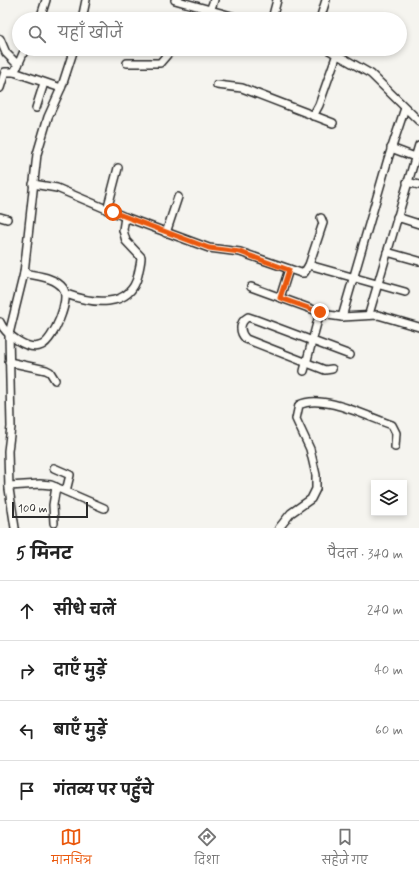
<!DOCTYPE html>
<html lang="hi">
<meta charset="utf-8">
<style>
body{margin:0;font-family:Mynerve,"Playpen Sans Deva",sans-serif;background:#f2f2f2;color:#222}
.controls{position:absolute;right:12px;bottom:12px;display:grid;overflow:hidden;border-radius:0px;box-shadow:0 2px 6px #0003}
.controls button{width:36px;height:36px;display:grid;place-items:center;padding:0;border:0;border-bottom:1px solid #e0e0e0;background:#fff;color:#222;font:20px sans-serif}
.scale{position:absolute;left:12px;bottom:10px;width:76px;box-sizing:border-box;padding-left:4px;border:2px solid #2b2b2b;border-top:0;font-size:11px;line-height:14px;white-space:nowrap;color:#2b2b2b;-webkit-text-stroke:3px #fdfcf7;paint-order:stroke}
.stop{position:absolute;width:12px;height:12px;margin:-9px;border:3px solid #ea580c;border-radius:50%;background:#fff}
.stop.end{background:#ea580c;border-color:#fff;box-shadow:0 1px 4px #0008}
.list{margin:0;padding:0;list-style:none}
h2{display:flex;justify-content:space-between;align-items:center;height:52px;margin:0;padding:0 16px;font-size:17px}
h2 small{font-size:13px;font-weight:400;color:#767676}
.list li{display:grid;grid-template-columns:26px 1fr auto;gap:12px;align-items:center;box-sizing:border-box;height:60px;padding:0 16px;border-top:1px solid #e0e0e0}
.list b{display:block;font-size:15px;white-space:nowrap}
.list em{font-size:13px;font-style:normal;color:#767676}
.icon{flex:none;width:22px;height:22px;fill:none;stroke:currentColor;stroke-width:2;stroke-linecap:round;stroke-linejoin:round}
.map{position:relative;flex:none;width:419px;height:528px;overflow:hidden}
.search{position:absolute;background:#fff;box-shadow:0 2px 6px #0003;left:12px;right:12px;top:12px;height:44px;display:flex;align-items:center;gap:10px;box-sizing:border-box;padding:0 14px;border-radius:22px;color:#767676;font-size:15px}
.sheet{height:292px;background:#fff}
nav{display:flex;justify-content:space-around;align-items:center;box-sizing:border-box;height:56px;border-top:1px solid #e0e0e0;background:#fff;font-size:11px;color:#767676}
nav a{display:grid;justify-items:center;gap:2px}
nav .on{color:#ea580c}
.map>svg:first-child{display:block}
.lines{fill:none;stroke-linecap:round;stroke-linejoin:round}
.minor-casing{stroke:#2b2b2b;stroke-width:10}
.minor{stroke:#fdfcf7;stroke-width:7}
.route{stroke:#ea580c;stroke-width:5}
</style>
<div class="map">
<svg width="419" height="528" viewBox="0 0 419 528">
<rect width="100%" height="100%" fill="#f5f4ef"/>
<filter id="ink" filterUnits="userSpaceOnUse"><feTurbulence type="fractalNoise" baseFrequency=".025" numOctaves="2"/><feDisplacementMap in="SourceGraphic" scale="8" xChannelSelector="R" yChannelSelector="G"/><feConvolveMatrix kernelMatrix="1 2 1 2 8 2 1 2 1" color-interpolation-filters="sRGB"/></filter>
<g filter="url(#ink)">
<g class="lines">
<defs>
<g id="minor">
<polyline points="175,0 242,19"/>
<polyline points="40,19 46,0"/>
<polyline points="82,19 86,0"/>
<polyline points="207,19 214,0"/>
<polyline points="272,19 277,0"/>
<polyline points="320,19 326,0"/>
<polyline points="0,39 6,53 18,65 14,72 61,88"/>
<polyline points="327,49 371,74 419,121"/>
<polyline points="127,63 160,63 172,49"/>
<polyline points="18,65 25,49"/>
<polyline points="217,85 242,88 333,123"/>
<polyline points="0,88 5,72 14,72"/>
<polyline points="36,108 44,83"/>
<polyline points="313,116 319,105 337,54"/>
<polyline points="391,148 415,157"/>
<polyline points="407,182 419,185"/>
<polyline points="33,184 57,188 125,217 209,248 240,252 301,273 304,273 309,265 323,223 321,218"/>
<polyline points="107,210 118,168"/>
<polyline points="0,217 7,219"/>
<polyline points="397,217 419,224"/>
<polyline points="166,233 178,197"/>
<polyline points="387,252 419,261"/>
<polyline points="309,265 405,292"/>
<polyline points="251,287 328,315 342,317 378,315 419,327"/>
<path d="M66 294C91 303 130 310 138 275 139 269 141 263 141 257L126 241 123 230 125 217"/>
<polyline points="280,298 289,269"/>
<polyline points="369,314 419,145"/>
<polyline points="342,317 388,159 405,108"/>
<path d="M0 322C5 334 28 352 42 345 53 340 71 300 63 288 55 277 36 276 24 273"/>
<polyline points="9,362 46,370 50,372 55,380"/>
<path d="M332 369 325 370 246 339C239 332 239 322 248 317L254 319 350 355"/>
<polyline points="304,371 320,312"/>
<polyline points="54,468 70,475 66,491"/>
<polyline points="9,486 40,484 51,485 104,508"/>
<polyline points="54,523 53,505 56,487"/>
<polyline points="15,528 9,489 8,451 11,427 9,334 24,273 37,154 48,117 62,86 74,49"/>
<path d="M279 528 291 513 311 499 316 489V475L310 449 296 419 299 405C322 393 368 417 392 425L396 433 395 447"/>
</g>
</defs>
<use href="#minor" class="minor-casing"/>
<use href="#minor" class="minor"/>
</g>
</g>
<g class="lines" filter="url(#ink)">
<polyline class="route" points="113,212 209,248 240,252 289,270 280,298 320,312"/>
</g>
</svg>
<div class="controls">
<button><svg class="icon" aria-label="layers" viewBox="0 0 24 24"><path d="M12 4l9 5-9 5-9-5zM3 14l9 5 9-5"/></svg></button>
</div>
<div class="scale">100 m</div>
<div class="stop" style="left:113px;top:212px"></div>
<div class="stop end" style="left:320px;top:312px"></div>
<div class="search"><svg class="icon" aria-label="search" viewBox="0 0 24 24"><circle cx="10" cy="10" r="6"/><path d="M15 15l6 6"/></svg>यहाँ खोजें</div>
</div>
<section class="sheet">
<h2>5 मिनट<small>पैदल · 340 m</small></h2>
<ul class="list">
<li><svg class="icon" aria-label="ahead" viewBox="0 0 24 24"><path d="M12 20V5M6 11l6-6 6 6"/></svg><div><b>सीधे चलें</b></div><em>240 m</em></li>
<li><svg class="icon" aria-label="right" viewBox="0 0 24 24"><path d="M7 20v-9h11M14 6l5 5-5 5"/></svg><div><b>दाएँ मुड़ें</b></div><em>40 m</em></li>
<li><svg class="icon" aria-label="left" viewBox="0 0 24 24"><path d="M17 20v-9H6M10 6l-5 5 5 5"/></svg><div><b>बाएँ मुड़ें</b></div><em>60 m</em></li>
<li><svg class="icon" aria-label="arrive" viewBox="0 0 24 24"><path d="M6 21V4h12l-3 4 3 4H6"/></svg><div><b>गंतव्य पर पहुँचे</b></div></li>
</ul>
</section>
<nav>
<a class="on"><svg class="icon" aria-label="map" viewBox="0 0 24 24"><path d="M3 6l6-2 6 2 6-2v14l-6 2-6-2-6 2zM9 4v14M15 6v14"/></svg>मानचित्र</a>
<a><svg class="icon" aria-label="directions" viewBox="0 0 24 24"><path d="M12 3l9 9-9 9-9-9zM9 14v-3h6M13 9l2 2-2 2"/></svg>दिशा</a>
<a><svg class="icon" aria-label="saved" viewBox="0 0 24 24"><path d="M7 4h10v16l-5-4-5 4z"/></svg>सहेजे गए</a>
</nav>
